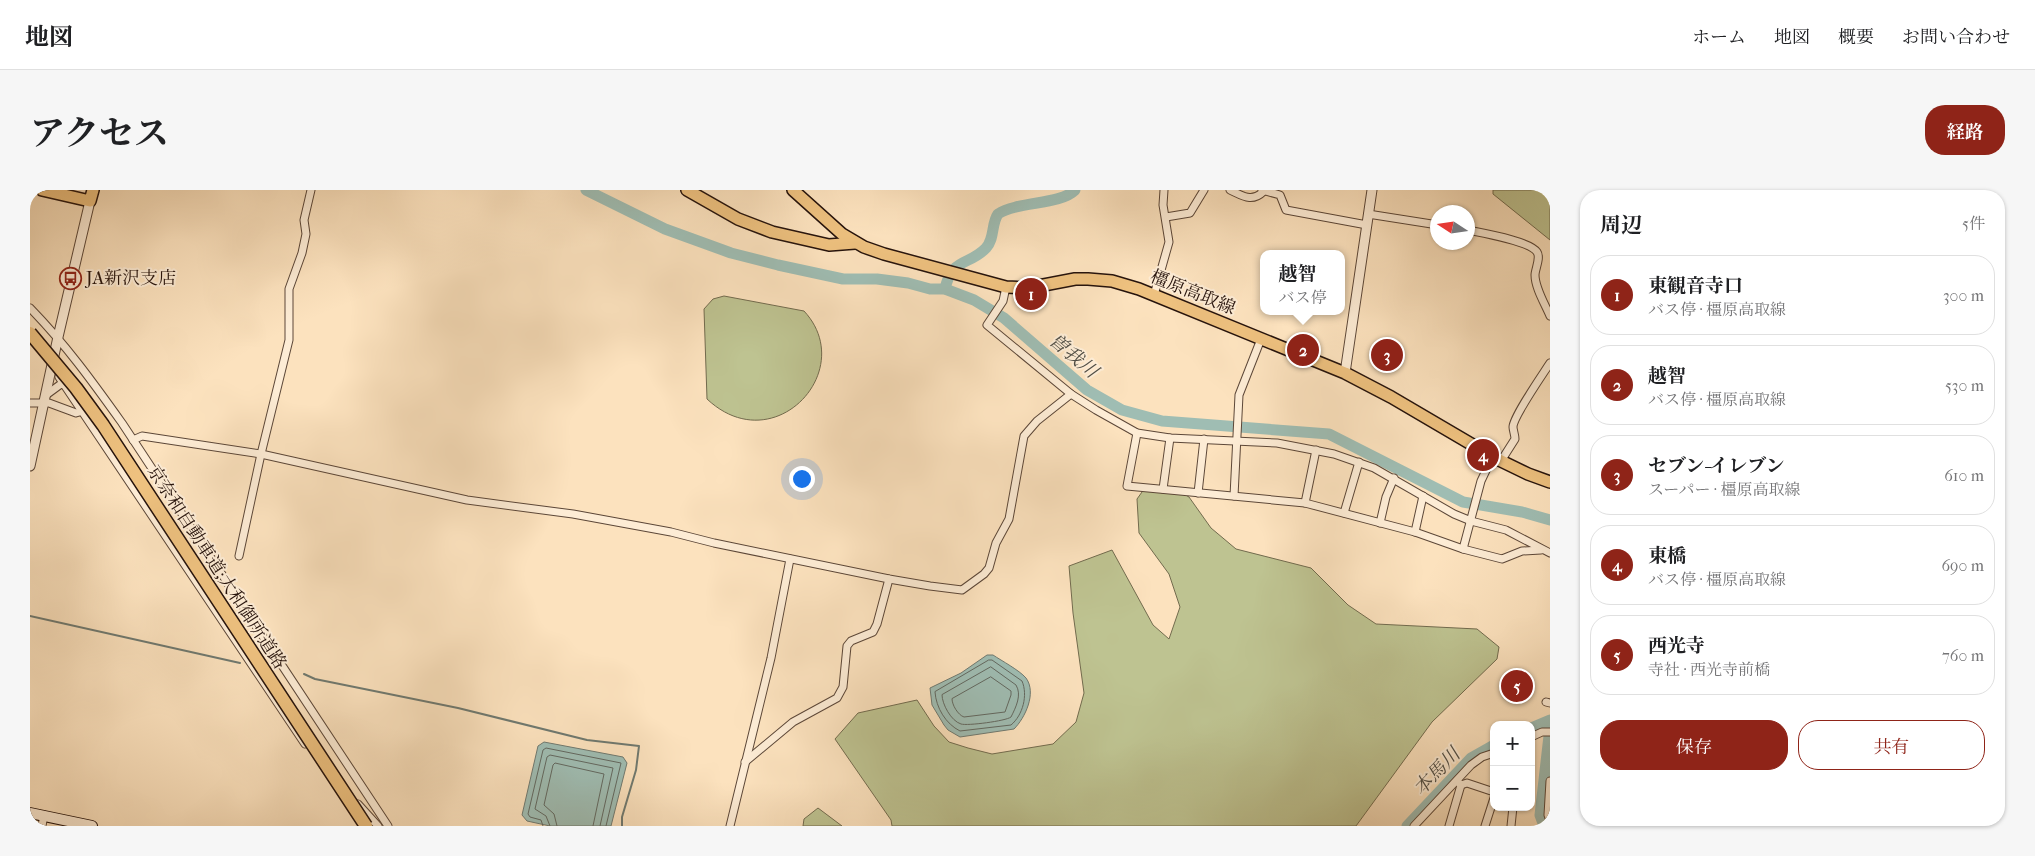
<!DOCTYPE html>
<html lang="ja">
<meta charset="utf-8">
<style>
body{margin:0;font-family:"IM FELL French Canon","Noto Serif JP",serif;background:#f6f6f6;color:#202124}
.controls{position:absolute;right:15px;bottom:15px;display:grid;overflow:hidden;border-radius:10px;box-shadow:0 1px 4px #0004}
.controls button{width:45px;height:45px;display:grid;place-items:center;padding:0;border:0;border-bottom:1px solid #e0e0e0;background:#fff;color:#202124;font:25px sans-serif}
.compass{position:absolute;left:1400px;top:15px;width:45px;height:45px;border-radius:50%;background:#fff;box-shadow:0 1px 4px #0004;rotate:282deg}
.you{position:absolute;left:771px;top:288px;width:18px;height:18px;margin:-12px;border:4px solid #fff;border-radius:50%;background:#1a73e8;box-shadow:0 0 0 8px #1a73e833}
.badge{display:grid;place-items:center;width:32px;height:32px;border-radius:50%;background:#8f2418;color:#fff;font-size:16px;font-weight:700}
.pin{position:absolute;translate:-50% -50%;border:2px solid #fff;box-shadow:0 1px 5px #0006}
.popup{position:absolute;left:1230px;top:60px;width:85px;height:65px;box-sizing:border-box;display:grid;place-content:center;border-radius:10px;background:#fff;filter:drop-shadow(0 1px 4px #0005);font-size:16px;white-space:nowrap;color:#757577}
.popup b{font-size:19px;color:#202124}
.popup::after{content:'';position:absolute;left:50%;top:100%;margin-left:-10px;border:10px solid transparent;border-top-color:#fff}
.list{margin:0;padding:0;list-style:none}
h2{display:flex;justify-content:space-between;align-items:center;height:65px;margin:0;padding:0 20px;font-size:21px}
h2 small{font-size:16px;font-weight:400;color:#757577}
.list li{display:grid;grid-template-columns:32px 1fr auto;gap:15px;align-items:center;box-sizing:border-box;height:80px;margin:0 10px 10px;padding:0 10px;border:1px solid #e0e0e0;border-radius:20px}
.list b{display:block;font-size:19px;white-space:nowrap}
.list p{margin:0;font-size:16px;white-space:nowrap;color:#757577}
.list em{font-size:16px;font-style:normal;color:#757577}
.actions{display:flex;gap:10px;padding:15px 20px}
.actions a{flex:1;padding:11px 0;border:1px solid #8f2418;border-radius:20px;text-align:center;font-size:18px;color:#8f2418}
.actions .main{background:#8f2418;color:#fff}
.map{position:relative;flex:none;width:1520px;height:636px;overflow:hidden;border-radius:20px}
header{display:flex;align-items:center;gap:30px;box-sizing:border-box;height:70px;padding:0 25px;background:#fff;border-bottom:1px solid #e0e0e0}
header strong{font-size:24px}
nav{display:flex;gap:28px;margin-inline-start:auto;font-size:18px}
.intro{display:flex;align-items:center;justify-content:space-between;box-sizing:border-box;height:120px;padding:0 30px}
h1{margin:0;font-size:35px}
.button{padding:12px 22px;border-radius:20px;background:#8f2418;color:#fff;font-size:18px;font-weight:700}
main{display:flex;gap:30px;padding:0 30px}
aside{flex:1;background:#fff;border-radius:20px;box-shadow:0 1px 4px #0004}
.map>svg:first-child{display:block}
.green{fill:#bec391;stroke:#726b4e}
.water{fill:#9fbdb3;stroke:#6f7970}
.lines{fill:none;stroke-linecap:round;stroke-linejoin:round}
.shore{stroke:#626860;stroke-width:1}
.stream{stroke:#6f7970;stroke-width:2}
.river{stroke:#9fbdb3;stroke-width:11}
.minor-casing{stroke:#5c4738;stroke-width:9}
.tertiary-casing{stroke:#5c4738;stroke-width:11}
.secondary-casing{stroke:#26130c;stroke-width:12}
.primary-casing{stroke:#26130c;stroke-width:14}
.minor{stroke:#fdecd5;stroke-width:7}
.tertiary{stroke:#fdecd5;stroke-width:9}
.secondary{stroke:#fdecd5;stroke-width:10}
.primary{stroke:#eec17f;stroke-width:11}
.motorway-bridge-casing{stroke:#26130c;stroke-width:15;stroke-linecap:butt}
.motorway-bridge{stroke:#eec17f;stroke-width:12}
.labels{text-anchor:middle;stroke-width:4;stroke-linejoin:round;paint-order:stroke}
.poi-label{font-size:18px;fill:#26130c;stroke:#fdecd5;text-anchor:start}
.street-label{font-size:18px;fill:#26130c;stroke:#fdecd5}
.water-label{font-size:19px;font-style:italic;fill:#504e46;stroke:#fdecd5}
</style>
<header>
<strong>地図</strong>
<nav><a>ホーム</a><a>地図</a><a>概要</a><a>お問い合わせ</a></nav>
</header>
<div class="intro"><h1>アクセス</h1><a class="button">経路</a></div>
<main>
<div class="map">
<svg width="1520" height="636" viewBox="0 0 1520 636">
<rect width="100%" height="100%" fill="#fce2be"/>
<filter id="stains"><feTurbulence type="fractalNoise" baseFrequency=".004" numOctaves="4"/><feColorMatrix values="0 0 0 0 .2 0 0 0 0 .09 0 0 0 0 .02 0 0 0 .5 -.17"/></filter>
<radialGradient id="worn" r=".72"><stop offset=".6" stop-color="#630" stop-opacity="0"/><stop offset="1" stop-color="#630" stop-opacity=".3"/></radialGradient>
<g class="green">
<polygon points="1463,0 1520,0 1520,50 1463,4"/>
<path d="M694 106 774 121C829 180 744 272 677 209L674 119 683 109Z"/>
<polygon points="1117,295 1142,297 1159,307 1181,338 1206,359 1281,378 1318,415 1346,434 1447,439 1469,457 1467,469 1402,532 1326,636 862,636 861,630 805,549 828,523 887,510 904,536 919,552 938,558 962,564 1023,554 1046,532 1054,503 1043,423 1039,376 1082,360 1123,435 1139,449 1150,417 1139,384 1109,343 1107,309"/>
<polygon points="788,618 812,636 773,636 774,629"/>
</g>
<g class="water">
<path d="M957 465H963C972 471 989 480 996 488 1007 503 995 528 984 539L930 547 918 540 914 535 902 515 900 498 931 483Z"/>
<polygon points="514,552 593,567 597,573 581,636 520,636 497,631 492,625 508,556"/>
</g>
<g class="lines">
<g class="shore">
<path d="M959 470H962L992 491C998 505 993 525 981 535L930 541C916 534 906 518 905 502Z"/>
<path d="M961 477 986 495C992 505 986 517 981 527 976 531 937 536 931 534 921 531 912 514 912 505Z"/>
<path d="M961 487 981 501V505L975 522 934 527C928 525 922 515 922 509Z"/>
<polyline points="513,636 511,630 500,627 498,624 513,560 516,558 591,573 576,636"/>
<polyline points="520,636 516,626 505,619 517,567 520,565 583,578 570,636"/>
<polyline points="527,636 524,624 514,615 523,575 525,573 574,584 563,636"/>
</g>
<g class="stream">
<polyline points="0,426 210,473"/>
<polyline points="274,484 285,489 428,518 557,550 609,556 606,580 592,627 592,636"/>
</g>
<g class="river">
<polyline points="556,0 635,39 701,63 748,75 813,89 847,89 878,93 900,99 915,99 944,110 974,128 1057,200 1092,220 1132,231 1299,244 1433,312 1492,322 1520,330"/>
<path d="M915 99C922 67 939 76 956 58 965 48 961 34 968 24 988 11 1030 15 1045 0"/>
<polyline points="1501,538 1520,530"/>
<polyline points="1377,636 1441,568 1464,555"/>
<polyline points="1514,636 1510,625 1520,537"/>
</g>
<defs>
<g id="minor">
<path d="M1200 0C1213 6 1222 13 1234 1"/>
<polyline points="1232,0 1250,5 1256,20 1337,35"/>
<polyline points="1338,24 1408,35"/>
<polyline points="1136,27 1160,23 1174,0"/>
<path d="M1438 40C1452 43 1500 51 1507 62 1511 68 1505 79 1505 85 1505 98 1515 114 1520 126"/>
<polyline points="976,97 973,111 957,135 1041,204 1066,220 1107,243 1140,248 1247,253 1304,264 1344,278 1424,324 1441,331 1476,340 1520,363"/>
<polyline points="1124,105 1139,52 1133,15 1134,0"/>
<path d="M0 118C36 155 62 191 92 233L358 636"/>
<polyline points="29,187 275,554"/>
<polyline points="16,205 31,194 35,195"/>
<polyline points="0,213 19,213 46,223 53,221"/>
<polyline points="1107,243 1097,296 1275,313 1385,342 1433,359 1472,369 1492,361 1511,360"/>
<polyline points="103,250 112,246 231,264 437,310 543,324 641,342 684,353 859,389 900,396 932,400 954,384 959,378 966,353 979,329 994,246 1007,231 1041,204"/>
<path d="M1471 271 1485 249C1485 245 1483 240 1483 237 1483 227 1513 184 1520 173"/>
<polyline points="1133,299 1140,248"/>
<polyline points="1168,303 1174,249"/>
<polyline points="1204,306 1209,205 1231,149"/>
<polyline points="1275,313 1286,260"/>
<polyline points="1314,323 1329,272"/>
<polyline points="1350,333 1356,307 1364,288"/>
<polyline points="1385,342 1393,306"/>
<polyline points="1433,359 1451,291 1461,270 1465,268"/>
<polyline points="209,366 231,264 259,150 259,99 272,63 276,44 274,30 281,0"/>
<polyline points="1516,512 1520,513"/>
<polyline points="1501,547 1512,542 1520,542"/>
<polyline points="715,572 763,532 807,508 813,497 817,456 821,451 843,442 847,434 859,389"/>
<polyline points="1520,591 1518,625 1520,631"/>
<polyline points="1431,595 1437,593 1464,602"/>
<polyline points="328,614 348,636"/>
<polyline points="12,636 14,625"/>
<polyline points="700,636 741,468 760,369"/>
<polyline points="1384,636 1441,575 1452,567 1464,563"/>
<polyline points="1419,636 1431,595 1427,591"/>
<polyline points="1455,636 1464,608"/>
<polyline points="1481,636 1483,617"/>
</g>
<g id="tertiary">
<polyline points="1315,183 1342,0"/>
<polyline points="0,276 28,147 60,11"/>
</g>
<polyline id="secondary" points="0,623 62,636"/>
<g id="primary">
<polyline points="12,0 60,11 63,0"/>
<polyline points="657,0 708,29 742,42 799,55 825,53"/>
<polyline points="763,0 812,44 834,57 854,64 976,97 998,98 1045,89 1058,89 1082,91 1109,99 1315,183 1361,207 1465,268 1498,284 1520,292"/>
</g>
</defs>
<use href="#minor" class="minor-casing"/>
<use href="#tertiary" class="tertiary-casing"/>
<use href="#secondary" class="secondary-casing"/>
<use href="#primary" class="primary-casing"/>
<use href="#minor" class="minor"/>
<use href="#tertiary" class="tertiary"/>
<use href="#secondary" class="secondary"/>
<use href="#primary" class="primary"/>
<defs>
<polyline id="motorway-bridge" points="0,143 46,198 73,235 336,636"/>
</defs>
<use href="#motorway-bridge" class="motorway-bridge-casing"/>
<use href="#motorway-bridge" class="motorway-bridge"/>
</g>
<defs>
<symbol id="bus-ring" viewBox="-11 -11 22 22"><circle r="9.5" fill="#fdecd5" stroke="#8f2418" stroke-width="1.5"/><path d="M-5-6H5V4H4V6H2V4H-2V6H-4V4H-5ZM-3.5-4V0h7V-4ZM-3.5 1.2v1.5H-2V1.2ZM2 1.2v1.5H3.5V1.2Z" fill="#8f2418"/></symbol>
</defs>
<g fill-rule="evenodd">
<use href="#bus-ring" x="28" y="76" width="25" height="25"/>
</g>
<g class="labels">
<g class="poi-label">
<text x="56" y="94">JA新沢支店</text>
</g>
<g class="street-label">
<text transform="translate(1163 102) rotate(22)" y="6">橿原高取線</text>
<text transform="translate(187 377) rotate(57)" y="6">京奈和自動車道;大和御所道路</text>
</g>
<g class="water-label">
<text transform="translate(1044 165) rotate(40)" y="7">曽我川</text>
<text transform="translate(1406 581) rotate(-46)" y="7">本馬川</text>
</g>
</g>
<rect width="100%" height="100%" filter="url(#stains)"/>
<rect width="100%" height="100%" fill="url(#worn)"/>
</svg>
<div class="controls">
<button>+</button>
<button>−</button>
</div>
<svg class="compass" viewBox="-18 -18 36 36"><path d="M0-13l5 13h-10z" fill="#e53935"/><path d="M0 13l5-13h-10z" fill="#757577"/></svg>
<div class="you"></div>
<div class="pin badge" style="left:1001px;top:104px">1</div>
<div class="pin badge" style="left:1273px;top:160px">2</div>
<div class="popup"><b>越智</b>バス停</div>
<div class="pin badge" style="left:1357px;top:165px">3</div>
<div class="pin badge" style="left:1453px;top:265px">4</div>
<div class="pin badge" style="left:1487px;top:496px">5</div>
</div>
<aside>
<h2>周辺<small>5件</small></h2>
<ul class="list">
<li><span class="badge">1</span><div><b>東観音寺口</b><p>バス停 · 橿原高取線</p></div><em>300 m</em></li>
<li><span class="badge">2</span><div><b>越智</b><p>バス停 · 橿原高取線</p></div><em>530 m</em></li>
<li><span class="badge">3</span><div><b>セブン-イレブン</b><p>スーパー · 橿原高取線</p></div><em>610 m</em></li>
<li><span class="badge">4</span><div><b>東橋</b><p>バス停 · 橿原高取線</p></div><em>690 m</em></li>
<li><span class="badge">5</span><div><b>西光寺</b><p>寺社 · 西光寺前橋</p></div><em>760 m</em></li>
</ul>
<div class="actions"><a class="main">保存</a><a>共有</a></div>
</aside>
</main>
